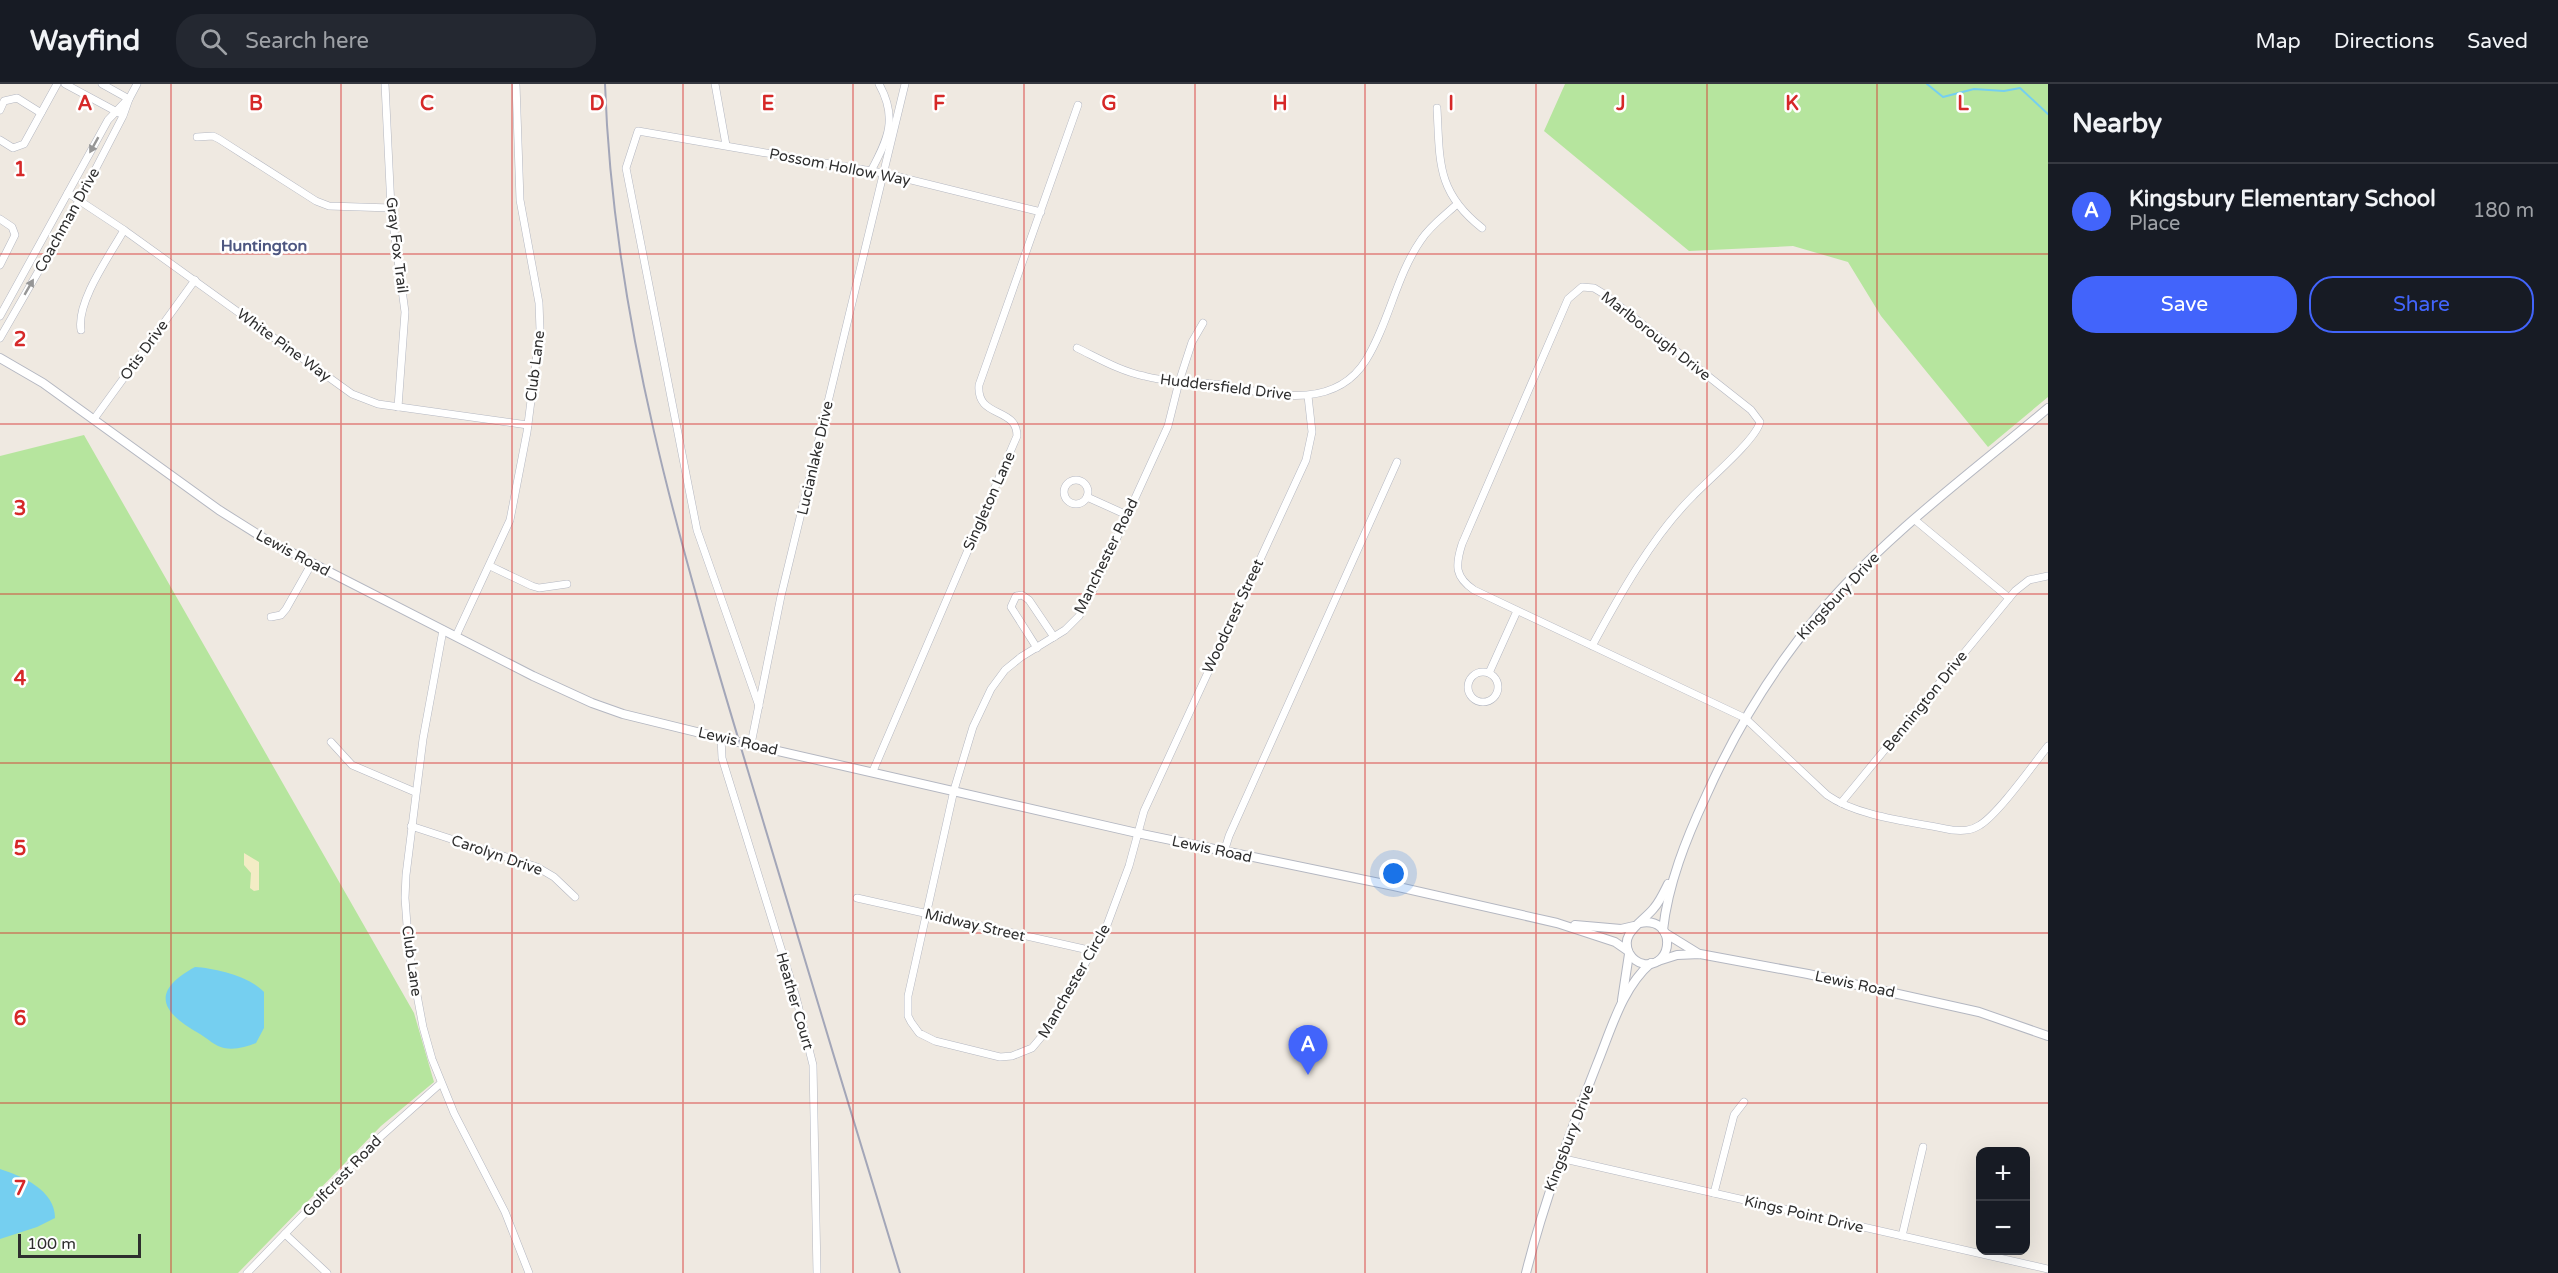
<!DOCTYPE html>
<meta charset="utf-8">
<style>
body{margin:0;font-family:"Varela Round",sans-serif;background:#242831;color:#f1f3f6}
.controls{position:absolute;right:18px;bottom:18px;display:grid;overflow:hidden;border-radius:12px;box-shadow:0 6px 24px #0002}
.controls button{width:54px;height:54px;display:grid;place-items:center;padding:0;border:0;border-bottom:2px solid #363941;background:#171b24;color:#f1f3f6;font:30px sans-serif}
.scale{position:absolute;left:18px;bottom:15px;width:123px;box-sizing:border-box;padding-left:6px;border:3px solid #2e2e2e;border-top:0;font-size:16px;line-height:21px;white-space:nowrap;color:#2e2e2e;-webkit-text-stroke:4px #fff;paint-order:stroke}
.you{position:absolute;left:1394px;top:790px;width:21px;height:21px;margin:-15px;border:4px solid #fff;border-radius:50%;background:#1a73e8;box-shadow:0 0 0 9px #1a73e833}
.badge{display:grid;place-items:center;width:39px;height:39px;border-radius:50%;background:#4264fb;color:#fff;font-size:20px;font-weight:700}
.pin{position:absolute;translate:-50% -50px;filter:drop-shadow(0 2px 3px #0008)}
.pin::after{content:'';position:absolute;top:32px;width:21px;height:18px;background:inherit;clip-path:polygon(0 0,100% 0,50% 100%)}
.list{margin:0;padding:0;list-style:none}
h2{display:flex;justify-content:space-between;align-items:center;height:78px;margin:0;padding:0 24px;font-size:26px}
h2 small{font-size:20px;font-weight:400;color:#9ea1a6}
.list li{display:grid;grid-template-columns:39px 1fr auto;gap:18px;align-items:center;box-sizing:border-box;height:96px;padding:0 24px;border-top:2px solid #363941}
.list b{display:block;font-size:22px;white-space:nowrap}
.list p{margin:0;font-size:20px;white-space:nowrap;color:#9ea1a6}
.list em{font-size:20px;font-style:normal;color:#9ea1a6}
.actions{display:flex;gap:12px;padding:18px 24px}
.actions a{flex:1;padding:14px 0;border:2px solid #4264fb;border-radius:24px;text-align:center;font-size:21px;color:#4264fb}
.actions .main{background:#4264fb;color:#fff}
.icon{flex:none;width:33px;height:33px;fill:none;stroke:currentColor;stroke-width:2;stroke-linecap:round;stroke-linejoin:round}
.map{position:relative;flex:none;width:2048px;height:1189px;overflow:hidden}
header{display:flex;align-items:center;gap:36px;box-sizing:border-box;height:84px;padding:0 30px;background:#171b24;border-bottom:2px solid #363941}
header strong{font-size:28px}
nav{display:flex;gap:33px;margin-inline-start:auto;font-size:21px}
.search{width:420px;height:54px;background:#242831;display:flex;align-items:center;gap:15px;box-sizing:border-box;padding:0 21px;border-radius:24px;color:#9ea1a6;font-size:22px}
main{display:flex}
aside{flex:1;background:#171b24}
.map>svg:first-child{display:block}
.green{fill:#b6e59e}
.sand{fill:#f3ecc5}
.water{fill:#75cff0}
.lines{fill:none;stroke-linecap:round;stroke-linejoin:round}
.stream{stroke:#75cff0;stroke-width:2}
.minor-casing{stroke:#b4b7c1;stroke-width:8}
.tertiary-casing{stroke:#b4b7c1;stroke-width:10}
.minor{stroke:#fff;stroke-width:7}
.tertiary{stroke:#fff;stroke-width:8}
.rail{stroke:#a3a6b8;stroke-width:2}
.oneway{fill:#969696}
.grid{fill:none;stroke:#d62828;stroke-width:1.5;stroke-opacity:0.55}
.labels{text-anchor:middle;stroke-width:5;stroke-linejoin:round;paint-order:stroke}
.street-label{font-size:15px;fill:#2e2e2e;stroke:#fff}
.neighbourhood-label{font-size:16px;font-weight:bold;fill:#4d5680;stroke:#fff}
.grid-label{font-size:20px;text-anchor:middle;font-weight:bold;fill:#d62828;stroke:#fff;stroke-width:5;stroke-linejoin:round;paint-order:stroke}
</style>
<header>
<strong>Wayfind</strong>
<div class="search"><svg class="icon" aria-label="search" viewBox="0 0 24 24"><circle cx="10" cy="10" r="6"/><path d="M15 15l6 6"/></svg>Search here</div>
<nav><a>Map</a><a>Directions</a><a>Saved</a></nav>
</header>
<main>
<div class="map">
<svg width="2048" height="1189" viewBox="0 0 2048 1189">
<rect width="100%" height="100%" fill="#efe9e1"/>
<g class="green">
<polygon points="1565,0 2048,0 2048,313 1988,363 1881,232 1848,178 1793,162 1689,167 1544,47"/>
<polygon points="84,351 414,929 434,998 381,1042 238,1189 0,1189 0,372"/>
</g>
<polygon class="sand" points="244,769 259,778 259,806 254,807 250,804 251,789 244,781"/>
<g class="water">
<path d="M195 883C215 884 251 893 264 908V944L256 959C246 963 235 966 224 964 215 962 208 955 200 950 162 929 149 908 195 883Z"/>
<path d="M0 1085C22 1092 55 1106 55 1134L37 1143 0 1155Z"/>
</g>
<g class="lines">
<polyline class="stream" points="1927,0 1943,13 1974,5 2004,7 2020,4 2048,30"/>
<defs>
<g id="minor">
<polyline points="65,0 119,29"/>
<polyline points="102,0 129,15"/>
<polyline points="385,0 391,124 405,228 398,323"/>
<polyline points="715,0 726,61"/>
<path d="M1437 24C1440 77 1436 108 1482 144"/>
<polyline points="0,26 4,17 17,14 41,29"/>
<polyline points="197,53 213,52 219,55 316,117 329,122 391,124"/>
<polyline points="0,56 13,64 24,60 57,0"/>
<path d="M871 87C888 55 898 34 879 0"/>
<polyline points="68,109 124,146 352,310 378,320 528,341"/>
<polyline points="0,135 12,143 15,151 0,181"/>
<polyline points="0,232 108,36 127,16"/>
<polyline points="1203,239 1192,258 1179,298 1168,342 1094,504 1079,532 1065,546 1021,573 1005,586 991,605 973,643 954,706 908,912 908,932 911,938 919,949 935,957 1000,973 1012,972 1032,964 1048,945 1107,841 1129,782 1144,727 1306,376 1312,348 1308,312"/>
<path d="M81 246C76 218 110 171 124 146"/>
<polyline points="0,254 80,115 123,32 129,15 137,0"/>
<path d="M1077 264C1098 274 1120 287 1144 292 1169 299 1195 297 1221 301 1270 310 1334 328 1366 276 1389 239 1396 192 1421 156 1430 142 1444 132 1456 121"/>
<polyline points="94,335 195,196"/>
<circle cx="1076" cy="408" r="12"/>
<polyline points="1087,413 1127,431"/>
<polyline points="1915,436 2009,514"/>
<polyline points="490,482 532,502 539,504 567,500"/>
<polyline points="271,533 281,531 286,525 312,479"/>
<polyline points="443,546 423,655 406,791 405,814 409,868 423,943 432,975 454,1029 505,1128 529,1189"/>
<polyline points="456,552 510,436 527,348 540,246 539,219 520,116 516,0"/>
<path d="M1592 562C1619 512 1652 453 1692 413 1707 397 1756 356 1760 338L1751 326 1604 210 1594 204 1582 203 1568 215 1462 460C1455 482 1455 493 1474 506L1745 634 1827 711C1858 733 1914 738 1952 746 1962 747 1971 747 1980 741 1999 729 2032 682 2048 662"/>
<polyline points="1037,564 1011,523 1016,512 1022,511 1029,516 1054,553"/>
<circle cx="1483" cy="603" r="15"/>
<polyline points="1489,589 1517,527"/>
<polyline points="759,622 697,446 626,84 638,47 883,89 1041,128"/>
<polyline points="721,654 722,674 796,913 813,981 817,1189"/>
<polyline points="331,658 352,681 415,708"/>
<polyline points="751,660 781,512 905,0"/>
<path d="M873 687 1017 352C1017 322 976 335 979 301L1078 21"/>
<polyline points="1841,719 2015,507 2029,496 2048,492"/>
<polyline points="411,742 537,783 554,793 575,813"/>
<polyline points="1224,768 1229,752 1397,378"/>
<polyline points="857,814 1093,867"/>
<polyline points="1560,1074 2048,1185"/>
<polyline points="1714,1109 1734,1031 1744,1018"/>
<polyline points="285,1150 327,1189"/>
<polyline points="1902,1152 1923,1063"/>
<polyline points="247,1189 369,1063 441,999"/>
</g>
<g id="tertiary">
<polyline points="0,274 43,299 219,426 265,455 533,592 592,619 623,630 721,654 1137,749 1394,802 1557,839 1615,858 1628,867"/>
<path d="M1640 839C1677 832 1674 884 1644 880 1638 879 1632 874 1629 869 1619 849 1643 838 1654 824 1660 817 1664 808 1668 800"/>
<polyline points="1575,841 1621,845 1634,842"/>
<path d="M1663 846C1668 800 1686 755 1706 712 1735 647 1772 586 1818 531 1884 452 1970 390 2048 324"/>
<polyline points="1665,849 1699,870"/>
<polyline points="1658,877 1677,871 1700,870 1808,890 1979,928 2048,952"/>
<polyline points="1622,916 1629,870"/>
<path d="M1526 1189C1544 1117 1570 1049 1597 980 1611 946 1622 904 1651 879"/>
</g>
</defs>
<use href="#minor" class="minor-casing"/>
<use href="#tertiary" class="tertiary-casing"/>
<use href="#minor" class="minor"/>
<use href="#tertiary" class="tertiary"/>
<path class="rail" d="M605 0C613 237 680 461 748 687 798 854 849 1022 900 1189"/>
</g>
<defs><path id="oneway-solid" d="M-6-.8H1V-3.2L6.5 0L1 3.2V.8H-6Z" transform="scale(1.5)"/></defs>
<g class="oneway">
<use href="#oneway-solid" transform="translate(94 61) rotate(119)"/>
<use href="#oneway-solid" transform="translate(29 203) rotate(-60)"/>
</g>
<path class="grid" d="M171 0V1189M341 0V1189M512 0V1189M683 0V1189M853 0V1189M1024 0V1189M1195 0V1189M1365 0V1189M1536 0V1189M1707 0V1189M1877 0V1189M0 170H2048M0 340H2048M0 510H2048M0 679H2048M0 849H2048M0 1019H2048"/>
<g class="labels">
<g class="street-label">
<text transform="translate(840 83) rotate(11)" y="5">Possom Hollow Way</text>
<text transform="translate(67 136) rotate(-61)" y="5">Coachman Drive</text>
<text transform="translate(397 161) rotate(83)" y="5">Gray Fox Trail</text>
<text transform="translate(1656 252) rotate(38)" y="5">Marlborough Drive</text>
<text transform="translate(284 261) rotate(36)" y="5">White Pine Way</text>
<text transform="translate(144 266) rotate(-54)" y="5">Otis Drive</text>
<text transform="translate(535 282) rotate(-83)" y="5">Club Lane</text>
<text transform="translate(1226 303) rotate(7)" y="5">Huddersfield Drive</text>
<text transform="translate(815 374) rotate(-77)" y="5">Lucianlake Drive</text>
<text transform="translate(989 417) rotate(-66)" y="5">Singleton Lane</text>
<text transform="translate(293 469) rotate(28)" y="5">Lewis Road</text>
<text transform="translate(1106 472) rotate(-64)" y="5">Manchester Road</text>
<text transform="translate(1838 512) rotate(-47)" y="5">Kingsbury Drive</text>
<text transform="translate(1233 532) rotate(-65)" y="5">Woodcrest Street</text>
<text transform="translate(1925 617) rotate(-51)" y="5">Bennington Drive</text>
<text transform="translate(738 657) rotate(13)" y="5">Lewis Road</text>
<text transform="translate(1212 765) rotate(12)" y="5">Lewis Road</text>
<text transform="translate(497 771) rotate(19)" y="5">Carolyn Drive</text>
<text transform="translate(975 841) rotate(13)" y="5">Midway Street</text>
<text transform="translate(412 877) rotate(82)" y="5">Club Lane</text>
<text transform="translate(1074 897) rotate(-60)" y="5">Manchester Circle</text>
<text transform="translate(1855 900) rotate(12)" y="5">Lewis Road</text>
<text transform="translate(795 917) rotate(74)" y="5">Heather Court</text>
<text transform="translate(1569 1054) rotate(-69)" y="5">Kingsbury Drive</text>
<text transform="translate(342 1092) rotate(-46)" y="5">Golfcrest Road</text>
<text transform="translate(1804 1130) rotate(13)" y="5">Kings Point Drive</text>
</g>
<g class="neighbourhood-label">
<text x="264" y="167">Huntington</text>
</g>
</g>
<g class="grid-label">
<text x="85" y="26">A</text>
<text x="256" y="26">B</text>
<text x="427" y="26">C</text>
<text x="597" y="26">D</text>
<text x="768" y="26">E</text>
<text x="939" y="26">F</text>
<text x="1109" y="26">G</text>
<text x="1280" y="26">H</text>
<text x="1451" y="26">I</text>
<text x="1621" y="26">J</text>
<text x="1792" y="26">K</text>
<text x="1963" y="26">L</text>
<text x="20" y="92">1</text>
<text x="20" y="262">2</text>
<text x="20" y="431">3</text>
<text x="20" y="601">4</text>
<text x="20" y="771">5</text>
<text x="20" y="941">6</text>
<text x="20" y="1111">7</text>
</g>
</svg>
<div class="controls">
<button>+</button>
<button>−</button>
</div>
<div class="scale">100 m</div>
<div class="you"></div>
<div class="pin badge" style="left:1308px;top:991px">A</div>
</div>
<aside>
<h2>Nearby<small></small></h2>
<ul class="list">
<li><span class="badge">A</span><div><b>Kingsbury Elementary School</b><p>Place</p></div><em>180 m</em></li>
</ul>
<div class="actions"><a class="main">Save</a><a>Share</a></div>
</aside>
</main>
